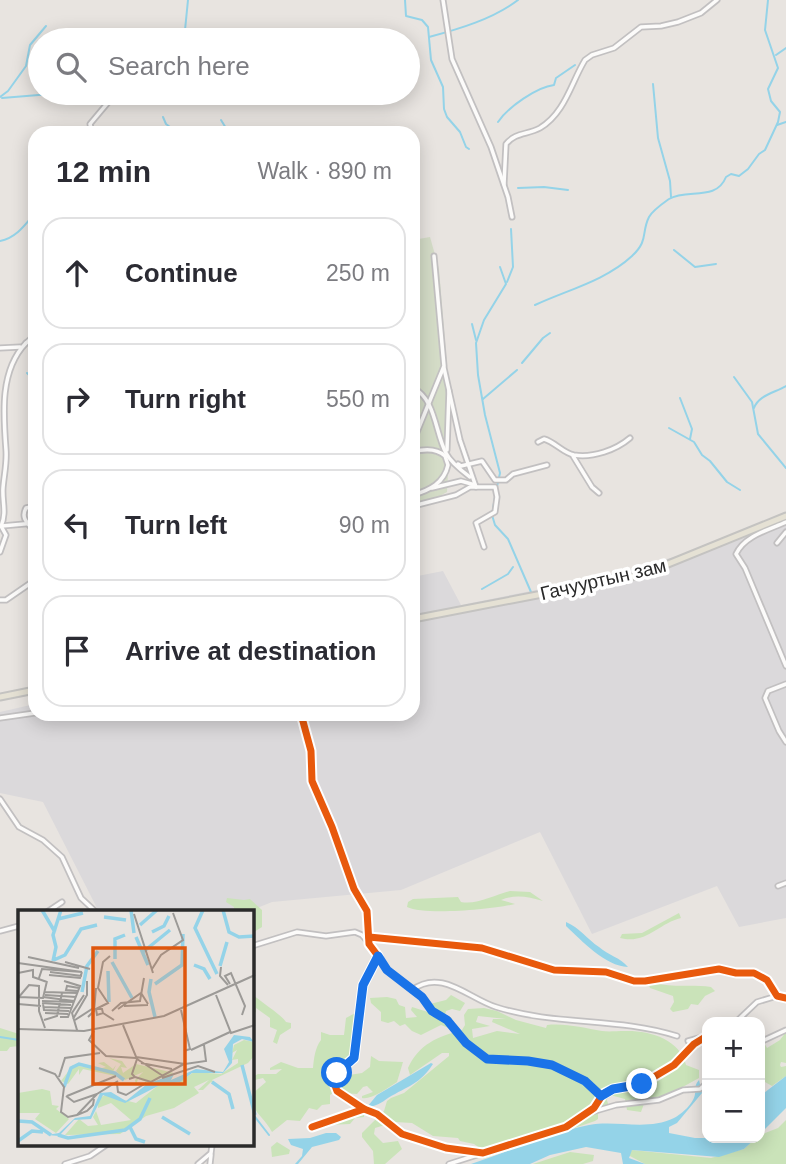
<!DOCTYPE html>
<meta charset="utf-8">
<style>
body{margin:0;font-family:Arial,sans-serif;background:#f2f2f3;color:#2b2b33}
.controls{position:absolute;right:21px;bottom:21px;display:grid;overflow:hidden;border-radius:14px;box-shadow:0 4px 18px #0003}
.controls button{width:63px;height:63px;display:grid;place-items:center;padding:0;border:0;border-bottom:2px solid #e1e1e2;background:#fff;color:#2b2b33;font:35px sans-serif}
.stop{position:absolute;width:21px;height:21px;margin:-16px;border:5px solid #1a73e8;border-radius:50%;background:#fff}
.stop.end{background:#1a73e8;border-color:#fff;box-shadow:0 2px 7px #0008}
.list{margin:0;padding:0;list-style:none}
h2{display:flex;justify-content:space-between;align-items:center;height:91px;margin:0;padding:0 28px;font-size:30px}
h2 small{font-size:23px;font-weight:400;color:#7c7c81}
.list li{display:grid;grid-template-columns:46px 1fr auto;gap:21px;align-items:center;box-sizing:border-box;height:112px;margin:0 14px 14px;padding:0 14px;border:2px solid #e1e1e2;border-radius:21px}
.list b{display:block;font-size:26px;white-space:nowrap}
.list em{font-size:23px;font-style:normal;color:#7c7c81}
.icon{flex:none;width:38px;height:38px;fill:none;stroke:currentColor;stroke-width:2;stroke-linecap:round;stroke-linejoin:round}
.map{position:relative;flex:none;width:786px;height:1164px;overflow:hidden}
.search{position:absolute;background:#fff;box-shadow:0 4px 18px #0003;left:28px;top:28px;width:392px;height:77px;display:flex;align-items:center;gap:18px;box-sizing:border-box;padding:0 24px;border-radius:38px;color:#7c7c81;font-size:26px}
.panel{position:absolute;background:#fff;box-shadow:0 4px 18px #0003;left:28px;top:126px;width:392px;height:595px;border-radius:21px}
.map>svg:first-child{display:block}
.industrial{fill:#dbd9db}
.green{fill:#cae3b9;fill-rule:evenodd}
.cemetery{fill:#d4dcc7}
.water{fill:#94d3e8}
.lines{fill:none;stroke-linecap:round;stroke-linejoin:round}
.stream{stroke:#94d3e8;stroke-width:2}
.minor-casing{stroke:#c2c0c1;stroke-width:7}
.major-casing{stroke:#c4c3c1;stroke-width:9}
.minor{stroke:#fcfbfa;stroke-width:3.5}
.major{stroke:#e5e1d4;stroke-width:5}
.cycleway-casing{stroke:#fff;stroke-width:11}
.cycleway{stroke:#e8590c;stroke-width:7}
.route{stroke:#1a73e8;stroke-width:9}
.labels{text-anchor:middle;stroke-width:7;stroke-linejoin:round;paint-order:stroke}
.street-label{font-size:19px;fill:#2a2a2a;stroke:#fff}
.inset-river{fill:none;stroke:#94d3e8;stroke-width:3.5}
.inset-road{fill:none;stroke:#9c9a97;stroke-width:2}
.view{fill:#de570e;fill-opacity:0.15;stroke:#de570e;stroke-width:3.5}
.inset-edge{fill:none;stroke:#2a2a2a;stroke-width:3.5}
</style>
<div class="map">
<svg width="786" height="1164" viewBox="0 0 786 1164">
<rect width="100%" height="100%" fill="#e8e4e0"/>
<polygon class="industrial" points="786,515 786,918 739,927 717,886 592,934 540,832 401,890 272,902 247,912 99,912 43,802 0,793 0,712 35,704 35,714 413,714 413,577 443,571 461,605 606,576 695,551"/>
<g class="green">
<path d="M510 891 530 892 543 901C528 897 516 894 501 900L515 904C495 909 425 916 407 907L408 902 413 899 458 897 461 902C477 905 494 895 510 891Z"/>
<polygon points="227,898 244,900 250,899 262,910 262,927 254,932 253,939 252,912 234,912 234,907 226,902"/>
<path d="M679 913 681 918C659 923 646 945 620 938L622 934 642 933Z"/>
<path d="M655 983C673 988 692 984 711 987L715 991 705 996 698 1005 691 1004 688 1009 673 1012 670 1009 674 1002 673 996 650 988 649 985Z"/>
<path d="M252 994C261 1002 282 1015 286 1022L291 1023V1028L280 1035 277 1044 273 1042 277 1030 270 1027V1018L256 1008V1012L252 1014Z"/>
<polygon points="451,995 465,1003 460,1011 452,1009 446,1011 445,1015 452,1018 449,1028 441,1025 421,1035 412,1031 405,1024 400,1026 394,1021 388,1023 381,1021 381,1012 371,1003 370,998 387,997 396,999 399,1005 405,1007 406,1018 417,1017 411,1010 412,1007 431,1013 430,1004 446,1000"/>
<path d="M484 1008 497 1011 516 1020 546 1028 547 1025C566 1023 584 1028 602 1031 609 1032 617 1031 624 1031 649 1030 680 1039 686 1065L699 1070V1078L670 1094 645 1101 641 1112 627 1110 625 1099 610 1095 606 1098 609 1106 598 1110V1119L595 1121 483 1159 484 1151 474 1144 460 1141 458 1138 433 1136 412 1123 395 1122 375 1128 374 1134 383 1143 398 1141 402 1149 385 1164H374L373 1151 362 1137V1133L384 1111 387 1101 391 1098 404 1093 449 1056V1053H442L410 1075 408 1068C419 1044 437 1037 462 1030L465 1025 464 1015 468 1009ZM478 1016 506 1019H493L492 1022 520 1034 497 1031 473 1038 472 1029 490 1026 476 1022Z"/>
<path d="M357 1012 358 1016C354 1022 352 1049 352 1057L328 1075 334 1092 330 1095V1104L322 1105 317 1110 309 1108 300 1121 287 1120 272 1132C264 1116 252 1114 252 1094L266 1082 263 1078 255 1080 254 1076 258 1074H276L282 1069 270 1070V1068L281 1062 298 1068H313C314 1058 315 1048 321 1040V1032L330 1035H344L346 1018Z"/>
<polygon points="0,1028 19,1034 19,1046 10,1047 7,1051 0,1051"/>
<polygon points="786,1032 786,1063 781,1062 780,1065 781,1067 786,1066 786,1076 772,1086 765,1082 760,1083 760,1042 763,1041 767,1048 780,1040"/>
<path d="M371 1056 379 1061 403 1062 397 1082C388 1088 371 1100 362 1098V1096L373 1092 367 1086 363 1087 357 1094 343 1093 338 1090 336 1077 362 1073 370 1067Z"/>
<polygon points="357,1111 364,1112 364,1117 355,1118 350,1124 327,1125"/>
<polygon points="786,1120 786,1164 645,1164 628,1155 632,1150 711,1158 744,1149 756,1138 760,1138 760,1135 778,1128"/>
<polygon points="277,1142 290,1150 289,1154 272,1157 271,1147"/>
<polygon points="570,1152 594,1155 593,1161 583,1164 533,1164"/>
</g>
<polygon class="cemetery" points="430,237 439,269 451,415 447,492 438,497 413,504 413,240"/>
<g class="water">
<path d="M566 922C580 928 587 939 599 947 608 955 621 958 628 967 605 966 582 941 566 926Z"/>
<path d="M431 1063 433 1064C420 1084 408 1086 388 1098 381 1103 377 1106 367 1107L377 1095Z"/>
<polygon points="786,1076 786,1108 760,1134 760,1096"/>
<path d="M699 1080 702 1093 677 1123 669 1127V1133L695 1138H756L744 1149 719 1157 632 1150 629 1158 645 1164H623L621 1153 586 1147 550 1155 530 1164H471C510 1151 549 1133 589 1125 617 1120 648 1131 674 1118 682 1114 694 1103 695 1094 696 1087 694 1086 699 1080Z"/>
<polygon points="326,1133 336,1133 341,1137 339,1140 312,1147 298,1164 295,1164 302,1156 303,1149 291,1145 288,1139 310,1138"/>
</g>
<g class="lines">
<g class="stream">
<polyline points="405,0 406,16 422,20 428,27 431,60 443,87 444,109 447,117 460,132 466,147 469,149"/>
<path d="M429 37C459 29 493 19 518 0"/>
<polyline points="184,40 188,0"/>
<polyline points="776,55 786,48"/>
<polyline points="653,84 658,138 670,181 671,197"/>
<polyline points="0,97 8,91 26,66 30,45 46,26"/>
<polyline points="2,98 63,93"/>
<polyline points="163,117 166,124 178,133"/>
<polyline points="221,120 229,133"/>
<path d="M498 122C508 107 537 87 554 85L556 78 575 65"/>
<polyline points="777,125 786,122"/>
<polyline points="518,188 544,187 568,190"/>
<path d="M0 241C16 238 25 225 35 213"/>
<polyline points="674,250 695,267 716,264"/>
<polyline points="507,282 513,267 511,229"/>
<path d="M535 305C567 290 605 281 632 256 649 240 641 233 649 217 653 210 662 204 669 199 687 188 716 202 726 177L731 174 739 176 748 169 759 154 765 150 778 122 780 112 771 101 768 89 778 68 765 30 768 0"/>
<polyline points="472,324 476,340"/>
<polyline points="522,363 543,338 550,333"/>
<polyline points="27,373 35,381"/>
<polyline points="734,377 752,402 758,434 786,468"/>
<polyline points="680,398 692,429 690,439"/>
<polyline points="483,399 517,370"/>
<path d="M754 408C759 395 774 393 786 386"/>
<polyline points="669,428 694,442 702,455 710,461 727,482 740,490"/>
<polyline points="496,491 500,473 485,415 478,375 476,343 484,320 506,284 500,267"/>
<polyline points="495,497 492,515 495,525 508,539 531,592"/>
<polyline points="482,589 508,574 513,567"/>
<polyline points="0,1037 19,1040"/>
<polyline points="252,1113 269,1135"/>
</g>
<defs>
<g id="minor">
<polyline points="443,0 452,59 491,147 508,197 512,217"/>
<polyline points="92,133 90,124 116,93"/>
<path d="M504 184 506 144C516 132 527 135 540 128 565 113 571 83 585 60L592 55 614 48 641 27 661 26 678 22 701 13 717 0"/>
<polyline points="26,343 35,335"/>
<polyline points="0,348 20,347"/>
<polyline points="444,368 460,440 476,487"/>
<path d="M413 388C436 399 435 433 446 453 451 463 462 471 470 477"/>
<polyline points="413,442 444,366 434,256"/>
<path d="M538 442 544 439C555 442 563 453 574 455 593 458 616 450 630 438"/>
<polyline points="447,450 449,391"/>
<path d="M413 452C424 449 436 448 445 456L448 465C444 483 430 490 413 495"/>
<polyline points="573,456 592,487 599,493"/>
<polyline points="458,464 461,466 482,461 495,480 506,480 513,474 547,465"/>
<polyline points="432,488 461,481 475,485"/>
<path d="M35 506 26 508C20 519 29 524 35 532"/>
<polyline points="413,506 456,495 470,487 495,487 497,497 495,512 476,523 484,547"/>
<path d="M786 522C768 530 744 536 736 554L745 568 786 666"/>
<polyline points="2,526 35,523"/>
<polyline points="777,543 786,532"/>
<polyline points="35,550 33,572 35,578"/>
<path d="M0 552 6 535 1 526C7 513 2 501 3 488 4 475 7 463 6 450 3 412 0 370 26 343"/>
<polyline points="0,600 6,600 35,580"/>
<polyline points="786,684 768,691 765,698 779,731 786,742"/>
<polyline points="301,714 311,751 312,781 332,827 354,889 367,911 369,944 378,956 363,985 354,1058 336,1073 333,1080 337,1091 364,1109 312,1127"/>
<polyline points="0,718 35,713"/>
<polyline points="0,799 19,827 43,840 62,857 81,898 96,912"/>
<polyline points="778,886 786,883"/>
<polyline points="47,912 62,902"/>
<polyline points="0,931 19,926"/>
<polyline points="369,937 482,948 554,970 606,972 634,981 645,981 719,969 736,973 754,973 767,980 777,996 786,998"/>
<polyline points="252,946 297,932 326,936 355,932 362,935 368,942"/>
<polyline points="378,956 387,970 422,997 432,1011 447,1020 466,1043 487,1059 528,1061 552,1065 585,1081 602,1096"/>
<path d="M412 990C441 968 468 998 496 1007 556 1026 617 1017 677 1036"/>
<polyline points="736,1022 757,1002 777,996"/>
<polyline points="688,1041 699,1038"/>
<polyline points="760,1042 786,1030"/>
<polyline points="364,1109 377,1114 402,1134 446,1148 483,1153 566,1127 594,1108 603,1094 613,1089 642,1084 674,1065 694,1044 706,1037"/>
<polyline points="592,1112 616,1105 659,1100 683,1090 700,1089 707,1083"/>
<polyline points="65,1164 90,1156 106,1145"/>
<polyline points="198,1164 211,1153 212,1145"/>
<polyline points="210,1164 211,1155"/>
<polyline points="449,1164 477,1155"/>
</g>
<g id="major">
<polyline points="413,619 641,575 786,516"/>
<polyline points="0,697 35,690"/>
</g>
</defs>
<use href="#minor" class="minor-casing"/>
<use href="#major" class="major-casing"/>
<use href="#minor" class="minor"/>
<use href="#major" class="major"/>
<defs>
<g id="cycleway">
<polyline points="301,714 311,751 312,781 332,827 354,889 367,911 369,944 378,956 363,985 354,1058 336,1073 333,1080 337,1091 364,1109 312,1127"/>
<polyline points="369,937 482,948 554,970 606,972 634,981 645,981 719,969 736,973 754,973 767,980 777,996 786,998"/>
<polyline points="364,1109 377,1114 402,1134 446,1148 483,1153 566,1127 594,1108 603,1094 613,1089 642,1084 674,1065 694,1044 707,1036"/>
</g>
</defs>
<use href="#cycleway" class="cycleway-casing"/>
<use href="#cycleway" class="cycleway"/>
</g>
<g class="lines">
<polyline class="route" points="337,1073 354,1058 363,985 378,956 387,970 422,997 432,1011 447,1020 466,1043 487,1059 528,1061 552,1065 585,1081 601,1096 613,1089 642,1084"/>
</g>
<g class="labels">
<g class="street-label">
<text transform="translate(603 579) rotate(-13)" y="7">Гачууртын зам</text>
</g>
</g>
<g transform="translate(18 910)">
<rect width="236" height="236" fill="#e8e4e0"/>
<path d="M226 130 236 132V146L230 153 194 170 198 175 193 172 185 180H180L191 170 176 177 181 183 156 198 128 206 102 224 47 225 61 209 70 216 80 215 75 207 78 201 83 215 113 210 93 193 80 198V189L87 185 118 193 142 174 127 179 139 173H160L176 162 203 164 220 153V149L214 150 219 140 214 143 216 135ZM91 148 104 151 109 158 103 157 105 163 118 154 156 163 131 173 120 169 118 175 117 170 125 162 107 170 98 161 103 154ZM86 152 95 159 98 155 95 162 84 161 98 164 97 166 65 159 61 165V159L50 174 43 171 55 155 80 159 88 157 80 153ZM24 179 32 181 34 195 41 196 38 199 51 209 38 223 17 209 22 203H0V183Z" fill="#cae3b9"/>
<path d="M216 125 232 127 236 132 224 129 215 134 214 153 205 163H174L162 172 142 175 107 193 85 185 73 209 56 210 41 226 29 225 41 223 57 208 72 206 82 183 93 182 108 191 129 174 156 164 153 170 178 159 205 162 211 152 206 139Z" fill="#94d3e8"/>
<path class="inset-river" d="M24 0 37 22M113 0 116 23M185 0 177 18 199 64M205 0 211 22 221 27 237 26M86 7 108 10M40 9 65 3M122 15 139 0M134 22 146 16 151 6M118 27 130 55M125 42 152 20M97 49V29L107 25M36 50 47 45 63 19 79 15M35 51 38 37 35 25 43 0M94 52 114 88M176 55 186 59 192 69M202 56 209 32M90 61 91 92M133 69 131 82 137 107M137 74 164 55 165 24M64 82 69 56 80 41M224 155 237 205M194 172 211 184 215 199M46 177 53 158 61 154 97 163 106 170M144 207 172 224M0 211 14 212 33 225M112 217 118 229 127 232M40 225 50 228 107 220 122 209 132 188M0 231 14 221 25 222"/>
<path class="inset-road" d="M116 4 135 63M10 47 61 58M47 52 72 59M0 53 64 62M203 57 202 66 210 75M134 59 143 45 165 30 155 3M32 62 64 66M0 63 15 60V67L29 72M31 65 62 68 64 62M21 68 24 59 64 62M212 74 207 66 213 63 227 96 224 105M60 81 48 80 49 76 61 78M27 82 59 83M27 85 58 87M198 85 213 123 237 115M1 87 25 88 29 71M25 87 56 91M0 88 11 75 21 76V101L27 118M24 91 55 92M24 93 53 95M0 94 23 96M25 94 26 100 51 101M106 96 130 95M25 97 53 98M78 99 90 93 80 78 85 52 92 46M78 99 79 105 85 103 96 110M100 99 123 83 130 94M163 100 172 139 166 141M94 101 103 93 122 91 126 68M27 103 50 104M42 107H50L62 76 46 71M70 107 76 101 78 78M55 109 69 85V71M26 110 39 106 44 83M57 110 74 99H84L85 103M105 115 119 149 114 164 117 167 111 169M0 119 66 121 146 106 237 65M59 120 54 103 66 85M76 121 71 130 88 146 118 148M173 140 212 122M118 147 167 154 188 151 186 135M119 149 145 166M123 153 154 159M21 158 37 164 46 177 43 202 50 207 59 205M41 167 47 148 82 143M117 167 133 172 166 154M144 168 180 156 197 162M99 174 100 182 108 185 128 173M48 186 56 192 79 184M49 186 98 166M76 189 75 195 69 201 59 205 79 184 100 171"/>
<path class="view" d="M75 38H167V174H75Z"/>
<rect width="236" height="236" class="inset-edge"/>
</g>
</svg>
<div class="controls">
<button>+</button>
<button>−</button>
</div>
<div class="stop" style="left:337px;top:1073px"></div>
<div class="stop end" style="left:642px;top:1084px"></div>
<div class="search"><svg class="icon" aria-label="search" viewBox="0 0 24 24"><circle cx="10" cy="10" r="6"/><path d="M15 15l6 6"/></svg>Search here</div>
<section class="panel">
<h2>12 min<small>Walk · 890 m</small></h2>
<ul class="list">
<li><svg class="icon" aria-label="ahead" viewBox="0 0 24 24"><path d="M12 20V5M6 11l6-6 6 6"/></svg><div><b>Continue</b></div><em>250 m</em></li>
<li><svg class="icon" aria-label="right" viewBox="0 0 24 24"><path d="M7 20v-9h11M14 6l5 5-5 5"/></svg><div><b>Turn right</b></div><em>550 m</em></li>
<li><svg class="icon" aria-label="left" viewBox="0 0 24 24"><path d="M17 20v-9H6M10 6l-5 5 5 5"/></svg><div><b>Turn left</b></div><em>90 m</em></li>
<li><svg class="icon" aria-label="arrive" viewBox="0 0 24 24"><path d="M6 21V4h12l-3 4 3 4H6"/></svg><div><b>Arrive at destination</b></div></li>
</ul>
</section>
</div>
